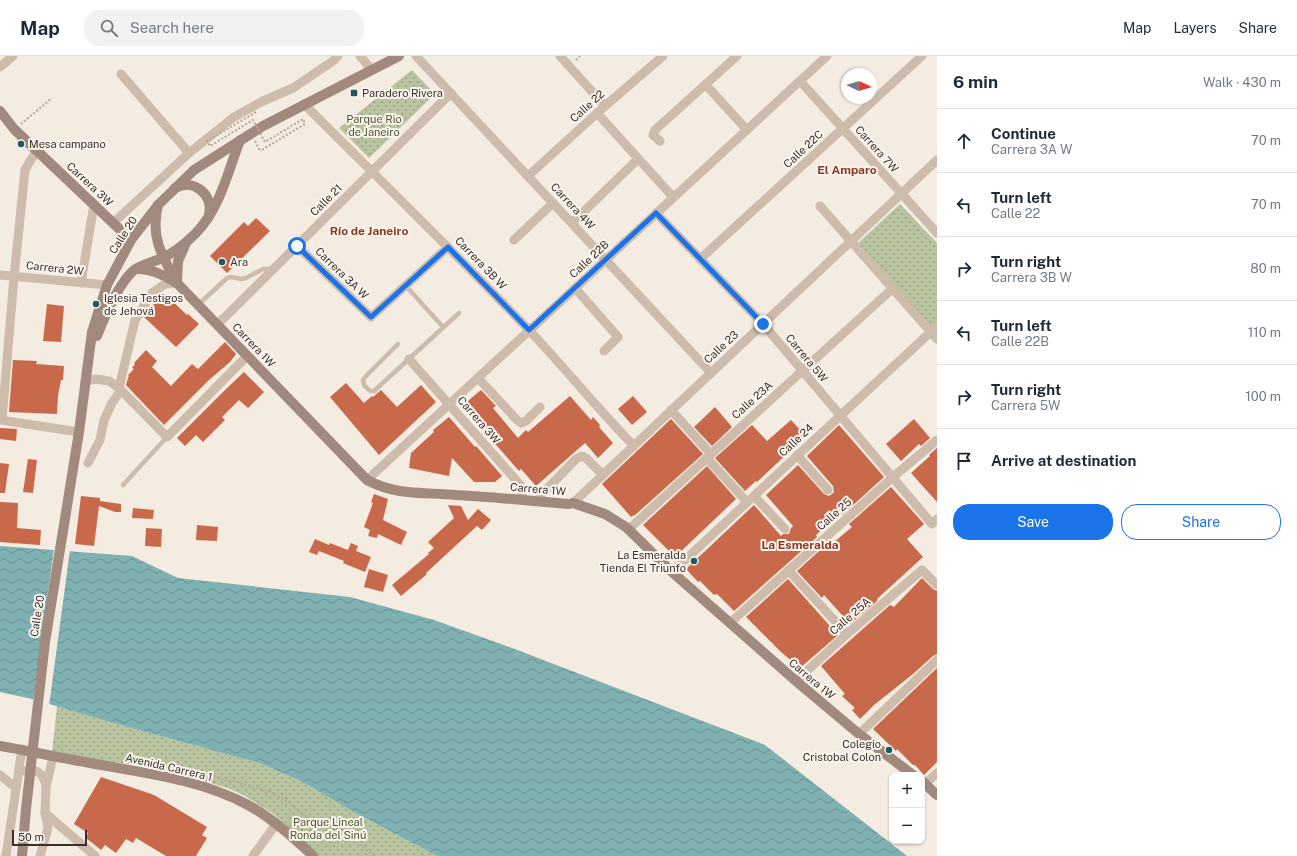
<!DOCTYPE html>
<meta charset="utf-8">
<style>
body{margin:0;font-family:"Public Sans",sans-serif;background:#f2f2f3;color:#1f2937}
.controls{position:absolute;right:12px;bottom:12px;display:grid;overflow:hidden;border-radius:8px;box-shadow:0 1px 3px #0004}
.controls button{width:36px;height:36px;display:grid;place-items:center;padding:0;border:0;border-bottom:1px solid #e0e1e3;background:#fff;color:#1f2937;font:20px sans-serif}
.compass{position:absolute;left:841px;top:12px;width:36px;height:36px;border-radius:50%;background:#fff;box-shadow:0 1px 3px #0004;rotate:94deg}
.scale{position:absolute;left:12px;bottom:10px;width:75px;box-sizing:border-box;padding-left:4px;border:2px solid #3b302b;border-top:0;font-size:11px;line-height:14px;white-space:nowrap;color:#3b302b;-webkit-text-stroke:3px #fbf5ee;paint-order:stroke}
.stop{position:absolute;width:12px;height:12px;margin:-9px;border:3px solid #1a73e8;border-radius:50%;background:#fff}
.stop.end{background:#1a73e8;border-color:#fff;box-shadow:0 1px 4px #0008}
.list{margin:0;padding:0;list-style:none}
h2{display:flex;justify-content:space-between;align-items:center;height:52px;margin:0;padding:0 16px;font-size:17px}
h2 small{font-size:13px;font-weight:400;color:#747a83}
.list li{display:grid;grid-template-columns:26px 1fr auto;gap:12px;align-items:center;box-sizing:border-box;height:64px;padding:0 16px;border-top:1px solid #e0e1e3}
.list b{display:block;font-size:15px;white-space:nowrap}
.list p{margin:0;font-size:13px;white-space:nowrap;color:#747a83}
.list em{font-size:13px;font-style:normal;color:#747a83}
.actions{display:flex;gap:8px;padding:12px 16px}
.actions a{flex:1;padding:9px 0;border:1px solid #1a73e8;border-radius:16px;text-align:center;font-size:14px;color:#1a73e8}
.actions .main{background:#1a73e8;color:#fff}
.icon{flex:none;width:22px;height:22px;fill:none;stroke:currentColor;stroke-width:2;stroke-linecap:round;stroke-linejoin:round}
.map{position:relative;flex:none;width:937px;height:800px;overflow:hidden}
header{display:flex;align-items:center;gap:24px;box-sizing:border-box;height:56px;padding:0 20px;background:#fff;border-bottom:1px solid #e0e1e3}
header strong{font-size:19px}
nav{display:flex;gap:22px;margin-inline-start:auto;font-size:14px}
.search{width:280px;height:36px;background:#f2f2f3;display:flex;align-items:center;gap:10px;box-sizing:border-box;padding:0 14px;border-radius:16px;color:#747a83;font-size:15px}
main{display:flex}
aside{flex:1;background:#fff}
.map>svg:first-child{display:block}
.park{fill:url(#park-dots)}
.water{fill:url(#water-waves)}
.pier{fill:#f4ebe1}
.building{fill:#c8694b}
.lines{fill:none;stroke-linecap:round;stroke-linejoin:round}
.path{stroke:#b9a596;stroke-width:2;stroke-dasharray:2 2;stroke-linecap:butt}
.lane{stroke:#cdbbac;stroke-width:4.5}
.street{stroke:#cdbbac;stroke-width:9}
.secondary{stroke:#a18a7d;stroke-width:10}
.path-bridge{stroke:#b9a596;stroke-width:2;stroke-dasharray:2 2;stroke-linecap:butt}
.secondary-bridge{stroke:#a18a7d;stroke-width:10}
.route{stroke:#1a73e8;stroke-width:5}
.poi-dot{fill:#1f5a5e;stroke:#fbf5ee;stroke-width:1.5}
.labels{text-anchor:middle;stroke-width:4;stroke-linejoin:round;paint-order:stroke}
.poi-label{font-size:11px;fill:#3b302b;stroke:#fbf5ee;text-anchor:start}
.street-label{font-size:11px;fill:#3b302b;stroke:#fbf5ee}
.park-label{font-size:11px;fill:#4a5a2e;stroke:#fbf5ee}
.neighbourhood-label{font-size:12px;font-weight:bold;fill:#8c3b22;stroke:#fbf5ee}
</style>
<header>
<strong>Map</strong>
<div class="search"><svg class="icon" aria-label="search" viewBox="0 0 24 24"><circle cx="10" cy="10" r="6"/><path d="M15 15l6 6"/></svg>Search here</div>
<nav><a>Map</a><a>Layers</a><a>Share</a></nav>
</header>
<main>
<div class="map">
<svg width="937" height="800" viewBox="0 0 937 800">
<defs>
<pattern id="park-dots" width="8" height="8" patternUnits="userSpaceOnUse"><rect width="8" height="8" fill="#b8c4a0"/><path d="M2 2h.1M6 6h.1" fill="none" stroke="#97a083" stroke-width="1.8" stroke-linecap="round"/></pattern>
<pattern id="water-waves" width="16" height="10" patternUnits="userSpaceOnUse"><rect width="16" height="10" fill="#7fb0b2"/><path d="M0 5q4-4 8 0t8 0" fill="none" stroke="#699091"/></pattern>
</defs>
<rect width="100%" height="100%" fill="#f4ebe1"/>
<g class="park">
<polygon points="412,14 435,38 369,102 339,72"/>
<polygon points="900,148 937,187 937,265 931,270 857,188"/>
<polygon points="57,650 131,672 260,707 303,726 352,755 437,800 319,800 272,757 243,739 227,732 166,713 52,698"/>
</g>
<polygon class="water" points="0,490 132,500 178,522 350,541 434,564 512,592 765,689 907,800 437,800 352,755 303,726 260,707 131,672 32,643 0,636"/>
<polygon class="pier" points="54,493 70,494 49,650 33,645"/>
<g class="building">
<polygon points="256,162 270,175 227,217 210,200 244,166 248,170"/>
<polygon points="164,237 187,259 188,258 199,268 176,291 144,261 149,253"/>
<polygon points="47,248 64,250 61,286 43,285"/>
<polygon points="225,286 236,298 230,306 209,324 164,369 126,329 128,322 129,320 128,319 134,313 132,312 135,308 134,307 146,294 157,305 152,311 171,330 192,308 198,313"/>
<polygon points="13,304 37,305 36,308 64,310 63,324 61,324 58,340 57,358 9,356"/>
<polygon points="244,316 264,336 248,352 239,344 222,361 225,364 203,386 196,379 185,390 177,382 222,337"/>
<polygon points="346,327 364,347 372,340 373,341 381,334 397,351 421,329 436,346 379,399 330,341"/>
<polygon points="481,334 496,350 493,352 518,382 526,374 528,376 570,340 591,364 593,361 600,369 599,371 613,387 598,402 585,387 536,430 521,413 519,415 462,350"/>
<polygon points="633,340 647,356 632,369 618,353"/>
<polygon points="715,351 732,371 712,390 694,371"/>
<polygon points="449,361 475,391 476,390 502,420 495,426 474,426 452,402 449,420 409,412 411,397 434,376 433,374"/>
<polygon points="671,363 703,398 634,460 634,459 631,461 602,428"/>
<polygon points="914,363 930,382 921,390 919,388 901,405 886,388"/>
<polygon points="791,364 806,380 757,426 756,425 745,435 715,402 752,369 767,385"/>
<polygon points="839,369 884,421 842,459 841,457 816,479 817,481 734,555 717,538 714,539 700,525 698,526 686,513 754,449 781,480 783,478 789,478 791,472 793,470 766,439 798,409 824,438 829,440 832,438 834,436 833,430 807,400"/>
<polygon points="0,372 17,373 16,385 0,383"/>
<polygon points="937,392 937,446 911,417 930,400 929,399"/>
<polygon points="28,403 37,404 33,437 23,436"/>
<polygon points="0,407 9,408 5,437 0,437"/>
<polygon points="707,410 736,443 675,501 643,469"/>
<polygon points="891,431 924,468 907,483 923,501 877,543 878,544 850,568 824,539 822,542 797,515 828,487 833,487 852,471 849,468"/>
<polygon points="374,438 388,443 383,464 407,476 401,489 378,478 377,482 368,480 370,474 364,471 373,447 371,446"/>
<polygon points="81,440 100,442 100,445 121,448 121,456 115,456 99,450 94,490 75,488"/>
<polygon points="0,446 18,447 17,472 41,474 40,489 0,486"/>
<polygon points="448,449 461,450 468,464 478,453 491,464 482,474 477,470 426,517 427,518 401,540 392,529 429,498 428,497 434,492 428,486 454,462"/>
<polygon points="133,452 154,454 153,463 132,462"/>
<polygon points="197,469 218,471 217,485 196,484"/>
<polygon points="146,472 162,473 161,491 145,490"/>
<polygon points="315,483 329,489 330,487 348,494 351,487 358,490 356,495 371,501 365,516 343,507 344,505 319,495 317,499 309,496"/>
<polygon points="369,513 388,519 383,536 364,531"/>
<polygon points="922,522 933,533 937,535 937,598 933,600 913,618 874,649 860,663 852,654 855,652 842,640 845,638 821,610 890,549 894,551"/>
<polygon points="788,523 838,579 800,612 781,596 746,561"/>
<polygon points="937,612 937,706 924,719 915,709 913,709 897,693 896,695 873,673"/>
<polygon points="101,721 154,739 207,771 202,779 207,782 196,800 166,800 136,782 133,787 126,783 116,797 105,789 101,794 86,782 88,777 74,768"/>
</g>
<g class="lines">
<g class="path">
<polyline points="576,4 580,0"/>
<polyline points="21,68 52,42"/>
<polyline points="255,85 260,95"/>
<polyline points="164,706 220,721 226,725 234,725 273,737 290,747 299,756 315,766 332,771 347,779 366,793 373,800"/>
</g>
<g class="lane">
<polyline points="406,230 443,271"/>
<polyline points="198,249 227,222 231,221 241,223 246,222 263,213 273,213"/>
<polyline points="398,288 366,320 363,324 364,329 370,335 374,335 459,257"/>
<polyline points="123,429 167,381"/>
</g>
<g class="street">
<polyline points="360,0 372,14"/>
<polyline points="416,0 711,317"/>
<polyline points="560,0 605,50"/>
<polyline points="0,11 13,0"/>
<polyline points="121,18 189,97"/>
<polyline points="800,25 937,177"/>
<polyline points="706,29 747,74"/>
<path d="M304 48C379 123 455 197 528 273 564 311 597 352 634 390"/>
<polyline points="597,57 673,141"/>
<polyline points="660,85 653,79 655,74 737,0"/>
<polyline points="528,120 605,50 663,0"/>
<polyline points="820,150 937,283"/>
<polyline points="656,157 763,268 932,468 937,463"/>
<polyline points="113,167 189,97 234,61 263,45 293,32 333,5 338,0"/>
<polyline points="572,167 638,103"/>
<polyline points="514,184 553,147"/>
<polyline points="297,190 371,261 448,191"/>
<polyline points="700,203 922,0"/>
<polyline points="0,219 107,229"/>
<polyline points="81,227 94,148"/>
<polyline points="575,232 618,281 604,295"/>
<polyline points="217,269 451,37"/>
<polyline points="409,303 522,431 522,444"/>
<polyline points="478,322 517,364 521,367 526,365 540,351"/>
<polyline points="85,325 96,323 109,325 119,332 167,381 247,300"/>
<polyline points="119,332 135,264 152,237 165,228 177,227"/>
<polyline points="671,354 711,398"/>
<polyline points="0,364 79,376"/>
<polyline points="2,364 14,221 25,114 30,105 37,95"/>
<polyline points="797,399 828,434"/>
<polyline points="707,402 747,446"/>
<polyline points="88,407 100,384 104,364 112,347 121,334"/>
<polyline points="367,424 827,0"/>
<polyline points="754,440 785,473"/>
<polyline points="540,445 541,439 576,403 582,400 586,402 603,419"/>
<polyline points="573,447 937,104"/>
<polyline points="628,474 892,233"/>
<polyline points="788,514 847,578"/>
<polyline points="672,516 937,270"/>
<polyline points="730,567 893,421 937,384"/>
<polyline points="796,625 847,578 922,514 937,529"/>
<polyline points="859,678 937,604"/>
<path d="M23 715C37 712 44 717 46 731"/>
<polyline points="0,719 16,732"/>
<polyline points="925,728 937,717"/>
<polyline points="45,757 95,800"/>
<polyline points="6,800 22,693"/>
<polyline points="40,800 47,776 48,770 45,757 46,731 53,701"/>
<polyline points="253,800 276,768"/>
</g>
<g class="secondary">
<polyline points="0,55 14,73 131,184"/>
<path d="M175 132C194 122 214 139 209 159"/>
<path d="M158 149C150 181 162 200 177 227L367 424C397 440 424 436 456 439 494 441 532 445 569 448L573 447 605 458 626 471 672 516 796 625 859 678 913 719"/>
<path d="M138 213C152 213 163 218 175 226"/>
<polyline points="177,225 178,205 186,187"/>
<path d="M97 280C104 262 119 227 134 214 140 209 154 206 162 202 174 197 187 186 196 177 220 152 228 116 240 84"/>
<polyline points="45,586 79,376 92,276 107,229 131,184 158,149 194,114 263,70 399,0"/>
<path d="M0 690C30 695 60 702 90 707 144 717 200 723 248 749 271 761 294 782 313 800"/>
<polyline points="922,725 937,739"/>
<polyline points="22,800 26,753"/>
</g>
<polyline class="path-bridge" points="256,56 207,85 210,90 253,64 265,86 303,63 305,68 260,95"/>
<polyline class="secondary-bridge" points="26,753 45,586"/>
</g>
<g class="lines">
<polyline class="route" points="297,190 371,261 448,191 529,274 656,157 763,268"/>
</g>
<g class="poi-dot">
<rect x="350" y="33" width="8" height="8" rx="2"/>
<circle cx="21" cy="88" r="4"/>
<circle cx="222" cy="206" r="4"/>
<circle cx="96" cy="248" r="4"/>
<circle cx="694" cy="505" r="4"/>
<circle cx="889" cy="694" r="4"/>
</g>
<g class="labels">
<g class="poi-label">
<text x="362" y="41">Paradero Rivera</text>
<text x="29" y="92">Mesa campano</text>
<text x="230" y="210">Ara</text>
<text x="104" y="246">Iglesia Testigos<tspan x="104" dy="13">de Jehová</tspan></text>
<text x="686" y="503" text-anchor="end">La Esmeralda<tspan x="686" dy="13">Tienda El Triunfo</tspan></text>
<text x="881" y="692" text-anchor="end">Colegio<tspan x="881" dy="13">Cristobal Colon</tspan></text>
</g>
<g class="street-label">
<text transform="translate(587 50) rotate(-42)" y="4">Calle 22</text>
<text transform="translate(803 93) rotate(-43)" y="4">Calle 22C</text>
<text transform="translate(877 93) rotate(48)" y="4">Carrera 7W</text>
<text transform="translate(90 128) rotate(43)" y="4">Carrera 3W</text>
<text transform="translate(326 144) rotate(-45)" y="4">Calle 21</text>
<text transform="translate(573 150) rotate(47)" y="4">Carrera 4W</text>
<text transform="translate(123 179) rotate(-57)" y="4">Calle 20</text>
<text transform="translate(589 203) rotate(-43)" y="4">Calle 22B</text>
<text transform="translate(481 207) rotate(46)" y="4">Carrera 3B W</text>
<text transform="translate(55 212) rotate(6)" y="4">Carrera 2W</text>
<text transform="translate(342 217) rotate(44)" y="4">Carrera 3A W</text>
<text transform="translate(254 289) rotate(46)" y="4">Carrera 1W</text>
<text transform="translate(721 291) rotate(-43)" y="4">Calle 23</text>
<text transform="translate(807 302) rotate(50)" y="4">Carrera 5W</text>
<text transform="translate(752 344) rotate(-42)" y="4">Calle 23A</text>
<text transform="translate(479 364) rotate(49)" y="4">Carrera 3W</text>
<text transform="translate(796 384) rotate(-43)" y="4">Calle 24</text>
<text transform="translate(538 433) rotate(5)" y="4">Carrera 1W</text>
<text transform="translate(834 458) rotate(-42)" y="4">Calle 25</text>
<text transform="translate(37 560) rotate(-81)" y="4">Calle 20</text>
<text transform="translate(850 560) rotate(-41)" y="4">Calle 25A</text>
<text transform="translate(812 623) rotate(40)" y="4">Carrera 1W</text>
<text transform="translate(169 711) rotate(13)" y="4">Avenida Carrera 1</text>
</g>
<g class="park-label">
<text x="374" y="67">Parque Rio<tspan x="374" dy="13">de Janeiro</tspan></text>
<text x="328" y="770">Parque Lineal<tspan x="328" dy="13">Ronda del Sinú</tspan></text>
</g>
<g class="neighbourhood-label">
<text x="847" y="118">El Amparo</text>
<text x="369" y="179">Río de Janeiro</text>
<text x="800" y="493">La Esmeralda</text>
</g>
</g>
</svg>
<div class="controls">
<button>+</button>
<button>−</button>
</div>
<svg class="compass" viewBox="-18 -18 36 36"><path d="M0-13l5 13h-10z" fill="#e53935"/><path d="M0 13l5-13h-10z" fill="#747a83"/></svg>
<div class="scale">50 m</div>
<div class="stop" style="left:297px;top:190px"></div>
<div class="stop end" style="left:763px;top:268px"></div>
</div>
<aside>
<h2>6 min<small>Walk · 430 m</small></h2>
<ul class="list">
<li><svg class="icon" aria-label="ahead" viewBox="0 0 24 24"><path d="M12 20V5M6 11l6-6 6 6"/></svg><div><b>Continue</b><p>Carrera 3A W</p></div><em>70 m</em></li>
<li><svg class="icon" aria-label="left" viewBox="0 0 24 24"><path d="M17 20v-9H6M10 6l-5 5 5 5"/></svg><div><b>Turn left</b><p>Calle 22</p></div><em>70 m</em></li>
<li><svg class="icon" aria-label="right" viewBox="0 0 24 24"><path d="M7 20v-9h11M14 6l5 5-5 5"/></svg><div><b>Turn right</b><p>Carrera 3B W</p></div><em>80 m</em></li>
<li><svg class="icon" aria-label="left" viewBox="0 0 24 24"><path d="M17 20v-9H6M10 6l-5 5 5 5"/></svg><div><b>Turn left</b><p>Calle 22B</p></div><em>110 m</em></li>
<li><svg class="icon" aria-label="right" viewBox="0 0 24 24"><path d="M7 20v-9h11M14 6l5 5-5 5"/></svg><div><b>Turn right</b><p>Carrera 5W</p></div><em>100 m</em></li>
<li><svg class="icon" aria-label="arrive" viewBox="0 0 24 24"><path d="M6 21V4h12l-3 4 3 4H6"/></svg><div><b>Arrive at destination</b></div></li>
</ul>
<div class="actions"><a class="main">Save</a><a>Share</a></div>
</aside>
</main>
